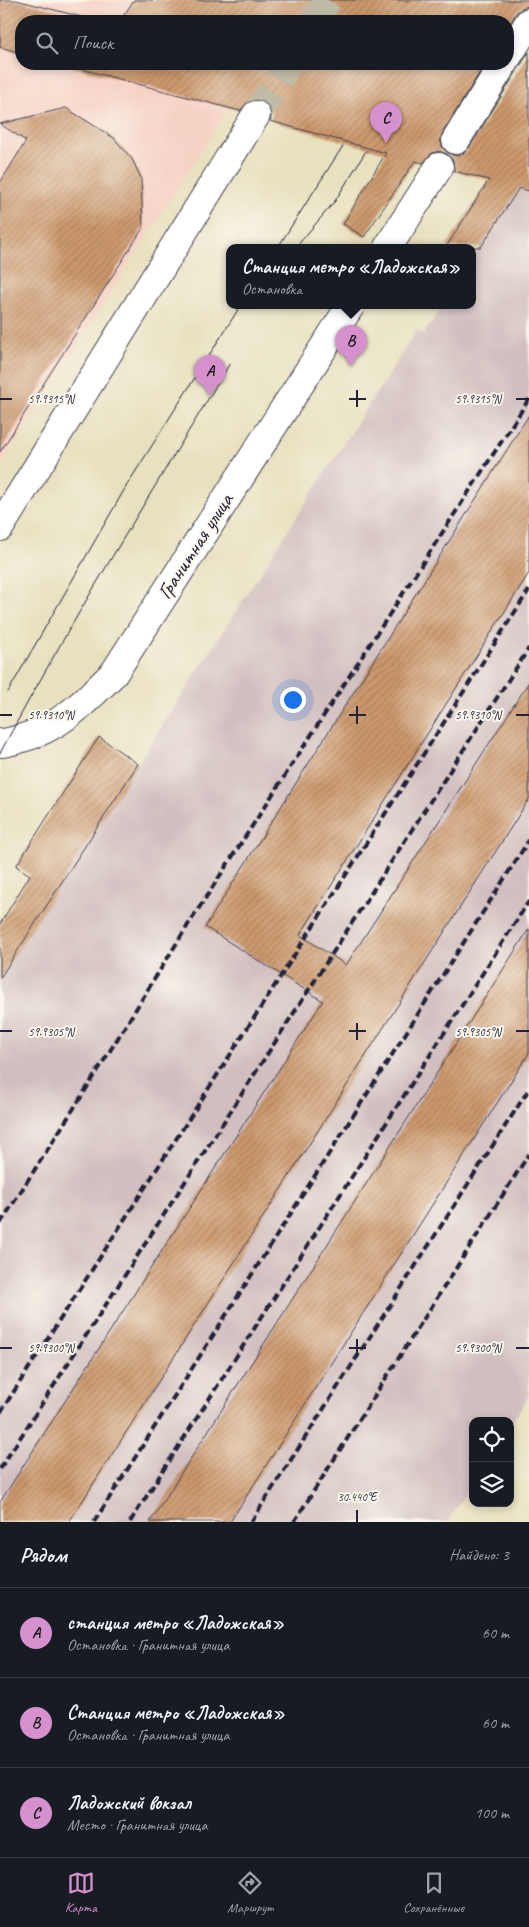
<!DOCTYPE html>
<html lang="ru">
<meta charset="utf-8">
<style>
body{margin:0;font-family:Caveat,sans-serif;background:#20242c;color:#f1f3f6}
.controls{position:absolute;right:15px;bottom:15px;display:grid;overflow:hidden;border-radius:10px;box-shadow:0 2px 8px #0003}
.controls button{width:45px;height:45px;display:grid;place-items:center;padding:0;border:0;border-bottom:1px solid #363941;background:#171b24;color:#f1f3f6;font:25px sans-serif}
.you{position:absolute;left:292px;top:699px;width:18px;height:18px;margin:-12px;border:4px solid #fff;border-radius:50%;background:#1a73e8;box-shadow:0 0 0 8px #1a73e833}
.badge{display:grid;place-items:center;width:32px;height:32px;border-radius:50%;background:#d690ce;color:#111;font-size:16px;font-weight:700}
.pin{position:absolute;translate:-50% -41px;filter:drop-shadow(0 1px 2px #0008)}
.pin::after{content:'';position:absolute;top:26px;width:18px;height:15px;background:inherit;clip-path:polygon(0 0,100% 0,50% 100%)}
.popup{position:absolute;left:226px;top:244px;width:250px;height:65px;box-sizing:border-box;display:grid;place-content:center;border-radius:10px;background:#171b24;filter:drop-shadow(0 1px 4px #0005);font-size:16px;white-space:nowrap;color:#9ea1a6}
.popup b{font-size:19px;color:#f1f3f6}
.popup::after{content:'';position:absolute;left:50%;top:100%;margin-left:-10px;border:10px solid transparent;border-top-color:#171b24}
.list{margin:0;padding:0;list-style:none}
h2{display:flex;justify-content:space-between;align-items:center;height:65px;margin:0;padding:0 20px;font-size:21px}
h2 small{font-size:16px;font-weight:400;color:#9ea1a6}
.list li{display:grid;grid-template-columns:32px 1fr auto;gap:15px;align-items:center;box-sizing:border-box;height:90px;padding:0 20px;border-top:1px solid #363941}
.list b{display:block;font-size:19px;white-space:nowrap}
.list p{margin:0;font-size:16px;white-space:nowrap;color:#9ea1a6}
.list em{font-size:16px;font-style:normal;color:#9ea1a6}
.icon{flex:none;width:28px;height:28px;fill:none;stroke:currentColor;stroke-width:2;stroke-linecap:round;stroke-linejoin:round}
.map{position:relative;flex:none;width:529px;height:1522px;overflow:hidden}
.search{position:absolute;background:#171b24;box-shadow:0 2px 8px #0003;left:15px;right:15px;top:15px;height:55px;display:flex;align-items:center;gap:12px;box-sizing:border-box;padding:0 18px;border-radius:20px;color:#9ea1a6;font-size:19px}
.sheet{height:335px;background:#171b24}
nav{display:flex;justify-content:space-around;align-items:center;box-sizing:border-box;height:70px;border-top:1px solid #363941;background:#171b24;font-size:14px;color:#9ea1a6}
nav a{display:grid;justify-items:center;gap:2px}
nav .on{color:#d690ce}
.map>svg:first-child{display:block}
.built{fill:#f6d2c5}
.railway{fill:#d1bfbf}
.building{fill:url(#building-hatch)}
.lines{fill:none;stroke-linecap:round;stroke-linejoin:round}
.street-tunnel{stroke:#c0bba5;stroke-width:28;stroke-dasharray:28 14;stroke-linecap:butt}
.street-casing{stroke:#403f4f;stroke-width:30}
.street{stroke:#fff;stroke-width:28}
.tram{stroke:#22223b;stroke-width:1}
.rail{stroke:#22223b;stroke-width:4;stroke-dasharray:8 4;stroke-linecap:butt}
.ticks{fill:none;stroke:#22223b;stroke-width:2}
.labels{text-anchor:middle;stroke-width:4;stroke-linejoin:round;paint-order:stroke}
.street-label{font-size:21px;fill:#22223b;stroke:#fbf7ec}
.ticks-label{font-size:12px;text-anchor:middle;fill:#22223b;stroke:#fbf7ec;stroke-width:4;stroke-linejoin:round;paint-order:stroke}
</style>
<div class="map">
<svg width="529" height="1522" viewBox="0 0 529 1522">
<defs>
<pattern id="building-hatch" width="6" height="6" patternUnits="userSpaceOnUse" patternTransform="scale(1.25)"><rect width="6" height="6" fill="#cd996d"/><path d="M-1 1l2-2M0 6l6-6M5 7l2-2" fill="none" stroke="#a67c5b"/></pattern>
</defs>
<rect width="100%" height="100%" fill="#fbf7ec"/>
<filter id="ink" filterUnits="userSpaceOnUse"><feTurbulence type="fractalNoise" baseFrequency=".02" numOctaves="2"/><feDisplacementMap in="SourceGraphic" scale="10" xChannelSelector="R" yChannelSelector="G"/><feConvolveMatrix kernelMatrix="1 2 1 2 8 2 1 2 1" color-interpolation-filters="sRGB"/></filter>
<filter id="wash" filterUnits="userSpaceOnUse"><feTurbulence type="fractalNoise" baseFrequency=".0096" numOctaves="4" result="noise"/><feDisplacementMap in="SourceGraphic" scale="20" xChannelSelector="R" yChannelSelector="G"/><feGaussianBlur stdDeviation="1.12" result="paint"/><feColorMatrix in="noise" values="0 0 0 0 0 0 0 0 0 0 0 0 0 0 0 0 0 1.4 0 .05"/><feComposite in="paint" operator="in"/></filter>
<g filter="url(#wash)">
<rect width="100%" height="100%" fill="#e8e1bf"/>
<polygon class="built" points="0,0 296,0 282,21 21,21 21,64 256,64 0,467"/>
<polygon class="railway" points="519,188 529,191 529,1396 510,1425 510,1421 473,1421 473,1483 447,1522 0,1522 0,978 417,330 424,334 443,305 472,305 472,260"/>
<g id="blocks">
<g class="building">
<polygon points="0,0 16,0 97,21 21,21 21,53 0,47"/>
<polygon points="134,0 529,0 529,6 522,8 516,13 508,27 508,21 120,21"/>
<polygon points="529,52 529,191 519,188 481,247 446,247 489,180 454,171 453,160 447,154 440,151 432,153 423,163 415,161 364,237 343,224 386,153 270,121 272,115 269,107 265,102 257,99 248,102 240,111 62,64 485,64 443,132 440,140 443,148 448,153 456,156 464,153 469,148"/>
<polygon points="66,108 114,138 132,159 141,178 143,228 0,452 0,183 26,141 0,124"/>
<polygon points="529,415 529,573 300,935 346,965 529,682 529,799 69,1522 0,1522 0,1502 323,1001 205,927"/>
<polygon points="99,737 138,764 0,978 0,924 30,875 16,866"/>
<polygon points="529,929 529,1053 230,1522 150,1522"/>
</g>
</g>
</g>
<g filter="url(#ink)">
<use href="#blocks" fill-opacity="0" stroke="#403f4f" stroke-width="1"/>
<g class="lines">
<g class="street-tunnel">
<polyline points="314,21 328,0"/>
<polyline points="256,115 288,64"/>
</g>
<defs>
<g id="street">
<polyline points="508,56 529,22"/>
<polyline points="456,140 503,64"/>
<polyline points="388,247 439,167"/>
<polyline points="0,527 256,115"/>
<path d="M0 743C7 743 13 741 19 739 59 729 86 701 114 673L351 305"/>
</g>
</defs>
<use href="#street" class="street-casing"/>
<use href="#street" class="street"/>
<g class="tram">
<polyline points="278,247 343,146"/>
<polyline points="296,247 335,201 366,151"/>
<polyline points="8,692 127,485 241,305"/>
<path d="M0 753C71 620 152 492 230 363"/>
</g>
<g class="rail">
<polyline points="0,1224 90,1083 188,925 529,399"/>
<polyline points="0,1413 529,590"/>
<polyline points="0,1469 529,648"/>
<polyline points="94,1522 529,840"/>
<polyline points="130,1522 529,901"/>
<polyline points="251,1522 529,1089"/>
<polyline points="294,1522 529,1154"/>
</g>
</g>
</g>
<path class="ticks" d="M357 390V407M0 399H12M349 399H366M516 399H529M357 706V724M0 715H12M349 715H366M516 715H529M357 1023V1040M0 1031H12M349 1031H366M516 1031H529M357 1339V1357M0 1348H12M349 1348H366M516 1348H529M357 1510V1522"/>
<g class="labels">
<g class="street-label">
<text transform="translate(195 546) rotate(-57)" y="7">Гранитная улица</text>
</g>
</g>
<g class="ticks-label">
<text x="51" y="403">59.9315°N</text>
<text x="478" y="403">59.9315°N</text>
<text x="51" y="719">59.9310°N</text>
<text x="478" y="719">59.9310°N</text>
<text x="51" y="1036">59.9305°N</text>
<text x="478" y="1036">59.9305°N</text>
<text x="51" y="1352">59.9300°N</text>
<text x="478" y="1352">59.9300°N</text>
<text x="357" y="1501">30.440°E</text>
</g>
</svg>
<div class="controls">
<button><svg class="icon" aria-label="locate" viewBox="0 0 24 24"><circle cx="12" cy="12" r="6"/><path d="M12 2v4M12 18v4M2 12h4M18 12h4"/></svg></button>
<button><svg class="icon" aria-label="layers" viewBox="0 0 24 24"><path d="M12 4l9 5-9 5-9-5zM3 14l9 5 9-5"/></svg></button>
</div>
<div class="you"></div>
<div class="pin badge" style="left:210px;top:396px">A</div>
<div class="pin badge" style="left:351px;top:366px">B</div>
<div class="popup"><b>Станция метро «Ладожская»</b>Остановка</div>
<div class="pin badge" style="left:386px;top:143px">C</div>
<div class="search"><svg class="icon" aria-label="search" viewBox="0 0 24 24"><circle cx="10" cy="10" r="6"/><path d="M15 15l6 6"/></svg>Поиск</div>
</div>
<section class="sheet">
<h2>Рядом<small>Найдено: 3</small></h2>
<ul class="list">
<li><span class="badge">A</span><div><b>станция метро «Ладожская»</b><p>Остановка · Гранитная улица</p></div><em>60 m</em></li>
<li><span class="badge">B</span><div><b>Станция метро «Ладожская»</b><p>Остановка · Гранитная улица</p></div><em>60 m</em></li>
<li><span class="badge">C</span><div><b>Ладожский вокзал</b><p>Место · Гранитная улица</p></div><em>100 m</em></li>
</ul>
</section>
<nav>
<a class="on"><svg class="icon" aria-label="map" viewBox="0 0 24 24"><path d="M3 6l6-2 6 2 6-2v14l-6 2-6-2-6 2zM9 4v14M15 6v14"/></svg>Карта</a>
<a><svg class="icon" aria-label="directions" viewBox="0 0 24 24"><path d="M12 3l9 9-9 9-9-9zM9 14v-3h6M13 9l2 2-2 2"/></svg>Маршрут</a>
<a><svg class="icon" aria-label="saved" viewBox="0 0 24 24"><path d="M7 4h10v16l-5-4-5 4z"/></svg>Сохранённые</a>
</nav>
